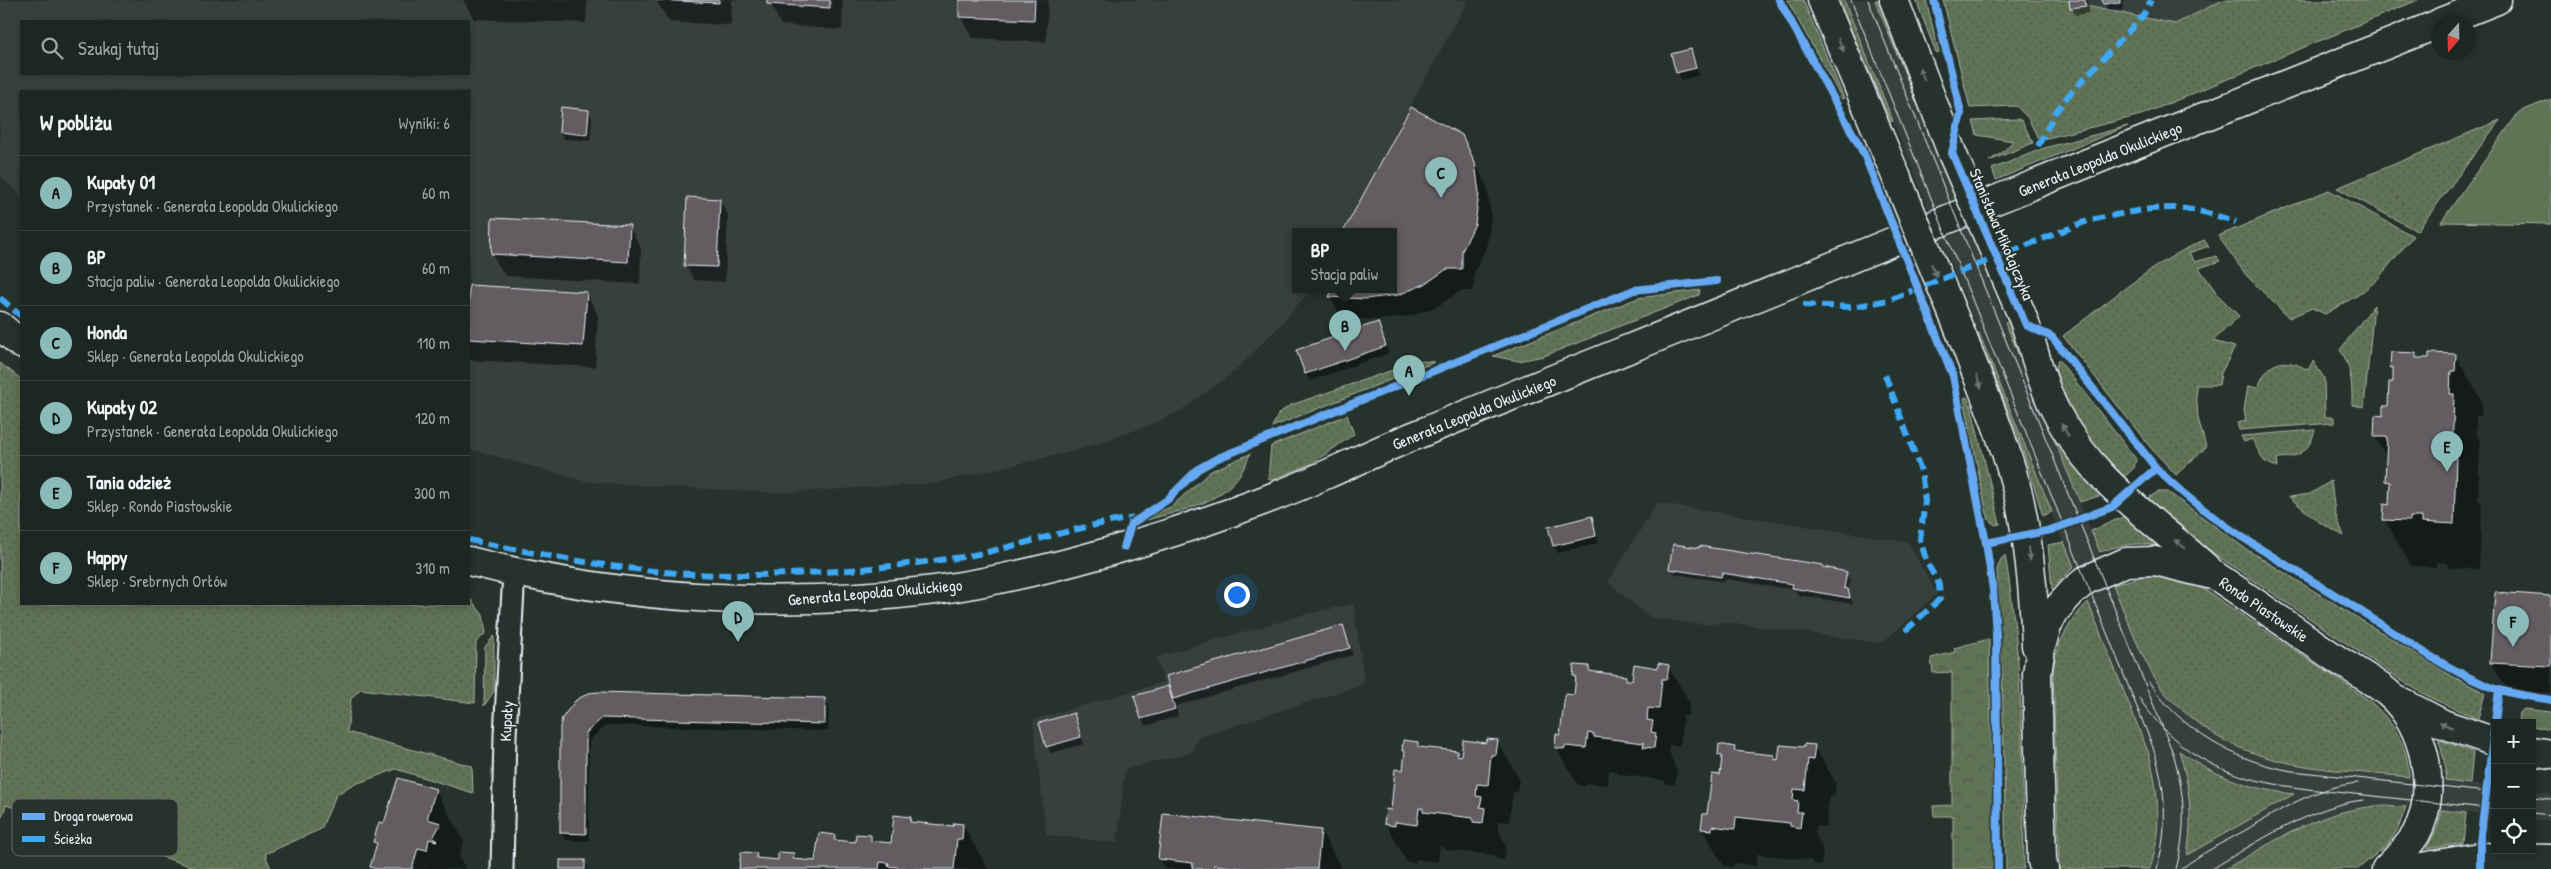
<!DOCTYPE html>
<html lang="pl">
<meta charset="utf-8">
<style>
body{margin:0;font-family:"Patrick Hand",sans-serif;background:#29322f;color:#f1f3f6}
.controls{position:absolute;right:15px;bottom:15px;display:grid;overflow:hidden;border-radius:0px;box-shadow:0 2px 8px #0003}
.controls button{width:45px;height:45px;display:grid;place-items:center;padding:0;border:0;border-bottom:1px solid #3a4340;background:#1c2622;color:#f1f3f6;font:25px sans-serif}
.compass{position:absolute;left:2431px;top:15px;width:45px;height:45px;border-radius:50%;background:#1c2622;box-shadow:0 2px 8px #0003;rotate:200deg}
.you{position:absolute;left:1236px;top:594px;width:18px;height:18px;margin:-12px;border:4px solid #fff;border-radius:50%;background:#1a73e8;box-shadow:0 0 0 8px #1a73e833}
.badge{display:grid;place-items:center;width:32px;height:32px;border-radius:50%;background:#8bbbb9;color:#111;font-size:16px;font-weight:700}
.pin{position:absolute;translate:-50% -41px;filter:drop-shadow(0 1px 2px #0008)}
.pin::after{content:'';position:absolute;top:26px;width:18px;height:15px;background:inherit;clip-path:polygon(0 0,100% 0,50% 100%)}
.popup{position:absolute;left:1292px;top:228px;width:105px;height:65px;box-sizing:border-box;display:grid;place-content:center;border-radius:0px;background:#1c2622;filter:drop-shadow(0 1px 4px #0005);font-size:16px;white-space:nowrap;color:#a0a5a5}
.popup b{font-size:19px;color:#f1f3f6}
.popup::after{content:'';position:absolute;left:50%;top:100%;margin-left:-10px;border:10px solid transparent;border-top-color:#1c2622}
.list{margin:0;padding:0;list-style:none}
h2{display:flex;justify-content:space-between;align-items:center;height:65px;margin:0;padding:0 20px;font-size:21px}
h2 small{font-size:16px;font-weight:400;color:#a0a5a5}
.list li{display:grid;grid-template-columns:32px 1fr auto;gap:15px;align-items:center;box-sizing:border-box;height:75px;padding:0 20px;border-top:1px solid #3a4340}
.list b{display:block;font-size:19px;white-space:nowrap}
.list p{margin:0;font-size:16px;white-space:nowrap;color:#a0a5a5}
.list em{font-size:16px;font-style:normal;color:#a0a5a5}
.icon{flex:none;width:28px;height:28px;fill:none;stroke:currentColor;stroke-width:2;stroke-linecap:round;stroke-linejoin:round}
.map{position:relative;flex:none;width:2551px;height:869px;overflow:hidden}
.search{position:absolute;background:#1c2622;box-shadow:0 2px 8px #0003;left:20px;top:20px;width:450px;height:55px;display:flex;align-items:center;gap:12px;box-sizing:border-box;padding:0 18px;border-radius:0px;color:#a0a5a5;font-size:19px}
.panel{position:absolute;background:#1c2622;box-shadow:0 2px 8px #0003;left:20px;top:90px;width:450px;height:515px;border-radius:0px}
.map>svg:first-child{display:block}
.built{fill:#393f3c;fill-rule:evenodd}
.grass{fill:url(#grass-dots);stroke:#a4b2a6}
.forest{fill:url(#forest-crowns);stroke:#a4b2a6}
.green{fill:#617355;stroke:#a4b2a6}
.shadow{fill:#0007}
.building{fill:#645b60;stroke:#e8f1f8}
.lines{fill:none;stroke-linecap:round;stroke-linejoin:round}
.street-casing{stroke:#e8f1f8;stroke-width:25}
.secondary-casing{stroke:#e8f1f8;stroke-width:31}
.street{stroke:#26332d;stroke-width:21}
.secondary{stroke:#26332d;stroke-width:28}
.tram{stroke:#e8f1f8;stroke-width:1}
.secondary-bridge-casing{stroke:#e8f1f8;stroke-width:31;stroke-linecap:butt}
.secondary-bridge{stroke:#26332d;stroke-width:28}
.quiet{stroke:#3fa9f5;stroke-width:6;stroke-dasharray:12 6;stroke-linecap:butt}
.cycleway-casing{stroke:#26332d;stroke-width:11}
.cycleway{stroke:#66a8f1;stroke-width:8}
.oneway{fill:#6a7674}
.labels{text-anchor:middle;stroke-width:4;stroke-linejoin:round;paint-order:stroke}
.street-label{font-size:16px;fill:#e8f1f8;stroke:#26332d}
.key{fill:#26332d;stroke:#606c6a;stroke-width:1}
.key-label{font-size:14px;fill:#e8f1f8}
</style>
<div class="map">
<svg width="2551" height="869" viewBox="0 0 2551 869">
<defs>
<pattern id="grass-dots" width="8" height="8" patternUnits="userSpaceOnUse" patternTransform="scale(1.25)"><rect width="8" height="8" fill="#617355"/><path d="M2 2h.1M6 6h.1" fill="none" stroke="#525b4f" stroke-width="1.8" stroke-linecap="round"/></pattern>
<pattern id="forest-crowns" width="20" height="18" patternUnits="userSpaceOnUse" patternTransform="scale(1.25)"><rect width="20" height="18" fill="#617355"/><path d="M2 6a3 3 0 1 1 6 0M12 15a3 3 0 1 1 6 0" fill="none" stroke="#525b4f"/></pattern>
</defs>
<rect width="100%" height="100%" fill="#26332d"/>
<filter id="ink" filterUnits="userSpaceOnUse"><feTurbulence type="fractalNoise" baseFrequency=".02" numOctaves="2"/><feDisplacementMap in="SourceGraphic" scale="10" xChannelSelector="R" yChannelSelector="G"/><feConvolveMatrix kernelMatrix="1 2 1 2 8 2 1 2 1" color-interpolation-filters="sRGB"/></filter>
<g filter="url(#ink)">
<g class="built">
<path d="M0 0H1468L1342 232H1296V290H1310L1282 323 1234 372 1180 411 1153 424 1075 451 935 483 779 493 588 482 469 449V91H21V195L0 176ZM21 21H469V74H21Z"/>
<path d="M1844 0H1875L2113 585 2147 664 2160 687 2247 753 2298 765 2495 787V815L2406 807 2356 808 2313 821 2225 869H2150L2156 845 2159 810 2149 754ZM2180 751 2196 763 2233 781 2253 788 2293 794 2188 855 2191 806Z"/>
<polygon points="1952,0 2223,0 2175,24"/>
<polygon points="1657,503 1908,542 1937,594 1882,643 1723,622 1708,625 1651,618 1608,582"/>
<polygon points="1354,604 1364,684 1199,737 1191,753 1125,769 1117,843 1046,835 1033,720 1164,682 1156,657 1310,613"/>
<polygon points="2532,791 2551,794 2551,821 2532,819"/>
</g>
<g class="grass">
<polygon points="1787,0 1803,0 1844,98 1842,99"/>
<polygon points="1838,0 1844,0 1893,121 1891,122"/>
<polygon points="1875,0 1881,0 1922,110 1920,111"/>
<polygon points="1916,0 1926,0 1939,52 1936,53"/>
<polygon points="1943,0 2069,0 2070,8 2086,6 2175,24 2223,0 2418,0 2141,115 2039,140 2028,118 2016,106 1970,108"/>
<polygon points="2018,119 2022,121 2033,143 1989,161 2003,152 2013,141 1977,135 1973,121"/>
<polygon points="2500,120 2417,231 2337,188"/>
<polygon points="2128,126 1996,180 1992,169 2044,148"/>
<polygon points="2329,190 2413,236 2376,281 2358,295 2325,314 2312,308 2289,318 2246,275 2218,236"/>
<path d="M2204 240 2209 246 2189 253 2195 262 2216 256 2220 261 2199 268 2219 296 2239 316 2213 341 2235 347 2221 373 2219 385H2196L2198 418 2206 447 2176 475 2150 447 2063 336C2108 302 2152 263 2204 240Z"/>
<polygon points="1700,290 1699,295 1544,356 1518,361 1493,356 1638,298"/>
<path d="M2374 305 2364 407 2352 405C2352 385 2352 367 2340 350Z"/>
<polygon points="2008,321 2048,417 2105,494 2080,502 2005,322"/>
<polygon points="1979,333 2052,512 2043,516 2019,438 1977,334"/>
<path d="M2058 359 2136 459 2134 468 2121 480C2106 463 2055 399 2055 379 2054 372 2057 365 2058 359Z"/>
<polygon points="1419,361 1435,362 1272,427 1279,413 1291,405"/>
<path d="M2313 361 2324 378 2325 417H2334V423L2239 430 2237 423 2246 421 2244 410 2248 386 2258 388C2267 361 2284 356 2308 370Z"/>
<polygon points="0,363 21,379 21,604 469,604 469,597 483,615 486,633 476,642 475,703 360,689 351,699 347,732 472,766 473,793 396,769 350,786 336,795 321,829 265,854 271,869 199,869 6,805 2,817 0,817"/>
<polygon points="1967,397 1971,406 2000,524 1995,525 1989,520 1985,506 1964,398"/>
<polygon points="1347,415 1354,434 1313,463 1272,480 1268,478 1271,446"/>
<path d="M2315 430C2309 451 2300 458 2277 458L2278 468 2264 461 2252 439 2244 442 2241 436Z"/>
<path d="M1250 454C1232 506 1182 509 1136 523L1172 506 1211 471Z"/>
<polygon points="2331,481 2335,513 2344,536 2319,522 2289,497 2310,494"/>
<polygon points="2158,492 2168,492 2246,549 2452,676 2485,693 2478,719 2431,698 2402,681 2219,557 2143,501"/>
<path d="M2127 515 2174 549C2144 542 2129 542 2100 552L2091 531Z"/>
<polygon points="2064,542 2074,567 2052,589 2048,545"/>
<path d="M2005 555C2023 658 2023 765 2024 869H2006L2002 665 1997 569 2001 559Z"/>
<path d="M2143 576H2165L2199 586 2366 698C2391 718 2409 745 2409 777 2332 769 2249 770 2188 715 2178 706 2166 696 2159 685 2140 655 2127 619 2113 585Z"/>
<path d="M2088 602 2149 754C2159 792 2162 831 2150 869H2059L2053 669C2058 642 2068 622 2088 602Z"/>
<polygon points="494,636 494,691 484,706 485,647"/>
<polygon points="2524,709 2551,712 2551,730 2532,726 2532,723 2518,722 2519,713"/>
<polygon points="2439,740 2473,752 2470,784 2445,781 2446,769"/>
<path d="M2179 751C2215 776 2250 789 2294 794L2187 855C2193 818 2190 787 2179 751Z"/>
<path d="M2382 806 2406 807 2398 829 2388 844 2358 869H2225C2275 841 2323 808 2382 806Z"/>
<polygon points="2442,810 2466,813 2463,843 2426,849 2437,828"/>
</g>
<polygon class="forest" points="1989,639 1994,869 1953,869 1953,816 1934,816 1933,806 1952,805 1952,672 1933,673 1931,658 1955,652 1954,648"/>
<polygon class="green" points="2551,99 2551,224 2441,222 2519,112"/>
<g class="shadow">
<polygon points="463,0 587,0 586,23 474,19"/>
<polygon points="656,0 732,0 731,25 669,22"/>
<polygon points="769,0 843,0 842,30 781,25"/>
<polygon points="960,0 1048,0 1046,42 972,38 960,16"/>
<polygon points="2070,0 2088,0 2089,13 2075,15"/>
<polygon points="2104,0 2123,0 2124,10 2108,11"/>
<polygon points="1690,50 1699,75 1681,80 1673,55"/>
<polygon points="1412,109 1461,136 1487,186 1491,216 1487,246 1474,273 1474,291 1460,291 1438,306 1411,316 1379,320 1342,318 1329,296 1333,290 1394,290 1394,232 1345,232"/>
<polygon points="588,111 592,118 590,141 564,139 560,132"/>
<polygon points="720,200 728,215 725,282 694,280 685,265"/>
<polygon points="494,219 629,226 641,248 640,284 505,276 492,254"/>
<polygon points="469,286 586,293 598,315 595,367 469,360"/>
<polygon points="1377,323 1389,353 1310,381 1306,374"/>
<polygon points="2415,354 2418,359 2455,355 2482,401 2481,416 2476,416 2476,434 2480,441 2478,498 2482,505 2479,569 2450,568 2447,563 2436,562 2436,567 2411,566 2385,520 2391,506 2391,489 2387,481 2387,457 2375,437 2390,407 2394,373 2391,367"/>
<polygon points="1591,518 1599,543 1558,553 1554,546"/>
<polygon points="1671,567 1823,569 1846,573 1850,580 1848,592 1853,604 1798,595 1795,590 1726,579 1725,582 1675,574"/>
<polygon points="2551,597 2551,693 2508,691 2491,663"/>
<polygon points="1343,626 1353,655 1176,706 1178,716 1146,726 1142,719 1136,697"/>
<polygon points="1668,666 1690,703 1688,716 1683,716 1680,746 1669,745 1669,751 1677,772 1675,785 1666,784 1664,780 1617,774 1615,771 1609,770 1608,785 1586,783 1586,786 1578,785 1556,748 1575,696 1577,681 1574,675 1589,668 1591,672 1625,677 1628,681 1633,682"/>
<polygon points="825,700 829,707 828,731 606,725 589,741 589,841 565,840 561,833 567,711"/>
<polygon points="1074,715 1084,744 1051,753 1047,746"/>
<polygon points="1497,741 1519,779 1517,792 1513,792 1509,822 1498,821 1498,827 1506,847 1504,860 1496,859 1494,855 1446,850 1440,845 1438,862 1416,859 1416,863 1407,862 1386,824 1404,772 1406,755 1403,750 1417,743 1420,748 1457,752 1460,757"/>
<polygon points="1814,746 1836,783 1834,797 1829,796 1826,827 1816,826 1815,832 1823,851 1821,865 1813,864 1811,860 1757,854 1756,866 1734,863 1733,867 1724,866 1702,829 1721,776 1723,760 1720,755 1734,748 1736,752 1774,756 1776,761"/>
<polygon points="435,790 464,841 459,857 466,869 373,869 371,867 377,847 374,842 385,825"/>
<polygon points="910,818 913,824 954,828 963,825 988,869 740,869 756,855 759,860 779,861 793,855 797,861 816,862 834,836 837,841 856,843 871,837 874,842 892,844"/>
<polygon points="1321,832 1342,869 1166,869 1159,859"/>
<polygon points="584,861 589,869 561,869"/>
</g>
<g class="building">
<polygon points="655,0 719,0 719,3"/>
<polygon points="767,0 830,0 830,8 767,4"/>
<polygon points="959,0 1035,0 1034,20 959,17"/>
<polygon points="2069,0 2085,0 2086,6 2070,8"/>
<polygon points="2102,0 2120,0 2120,3 2103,4"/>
<polygon points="1691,49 1696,68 1676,73 1671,54"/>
<polygon points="561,107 589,110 587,135 559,132"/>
<polygon points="1411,107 1462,135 1475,163 1479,193 1475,224 1462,251 1462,269 1447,269 1425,284 1398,295 1365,299 1329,297 1332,290 1394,290 1394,232 1343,232"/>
<polygon points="687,197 720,199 717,267 684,266"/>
<polygon points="492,218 630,225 628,262 491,254"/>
<polygon points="469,285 587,292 583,346 469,339"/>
<polygon points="1378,322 1386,346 1305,374 1296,350"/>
<polygon points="2391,352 2416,353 2416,358 2429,358 2429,353 2456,354 2455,371 2451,371 2450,394 2454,394 2452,457 2456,458 2454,524 2422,522 2422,517 2410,517 2410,521 2383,520 2384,504 2389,505 2390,482 2385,481 2387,437 2374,437 2375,415 2383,416 2383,406 2388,406 2389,382 2393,382 2393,367 2390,368"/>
<polygon points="1592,516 1596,536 1553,546 1548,527"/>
<polygon points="1673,544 1699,548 1699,546 1823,565 1823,567 1847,572 1844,588 1848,589 1850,598 1792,588 1793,584 1722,573 1721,577 1669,569"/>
<polygon points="2495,592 2551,596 2551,666 2490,663"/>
<polygon points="1343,625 1350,648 1173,699 1166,676"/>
<polygon points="1658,663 1669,665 1667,679 1662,679 1659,709 1648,708 1647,720 1653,721 1651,732 1656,733 1654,748 1643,747 1644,743 1594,737 1594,734 1588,733 1586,748 1565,746 1564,749 1555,748 1556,734 1560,735 1565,694 1574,695 1576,676 1573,676 1574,665 1589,666 1589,671 1626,676 1626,680 1632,680 1634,664 1658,668"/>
<polygon points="1168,686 1175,709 1141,719 1134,696"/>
<polygon points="599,692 825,698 825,724 602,718 586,733 586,834 560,833 560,727 562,718 576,700 589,693"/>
<polygon points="1074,713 1081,737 1046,747 1039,723"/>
<polygon points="1487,739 1498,740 1496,755 1491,755 1488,785 1477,784 1476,796 1482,797 1480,807 1485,808 1483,823 1473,822 1473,818 1423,812 1423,808 1419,808 1417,825 1395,822 1395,826 1384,824 1386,809 1391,810 1395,769 1403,770 1405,751 1402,751 1403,740 1418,742 1418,747 1458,751 1457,755 1461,756 1463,740 1486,743"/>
<polygon points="1719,744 1735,747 1734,751 1774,755 1774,759 1778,760 1780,745 1804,747 1804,744 1815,745 1813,760 1808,759 1805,790 1794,789 1793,800 1798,801 1797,812 1802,812 1800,828 1790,826 1790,823 1736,817 1735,829 1712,826 1712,830 1701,829 1703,814 1707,814 1712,774 1720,775 1722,756 1718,755"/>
<polygon points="398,778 436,789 427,819 441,823 433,838 437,841 429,839 427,850 418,848 412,869 377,869 370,867 377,843 373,842 379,822 384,823"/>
<polygon points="1163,813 1321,830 1317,869 1252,869 1214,865 1214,869 1192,869 1193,863 1158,859"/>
<polygon points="894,815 911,817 910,822 953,826 954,823 963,824 962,839 957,839 954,869 912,869 888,866 889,863 880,862 879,869 739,869 741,852 757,853 756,858 778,860 778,852 794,853 793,859 815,861 819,833 835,835 834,840 855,842 856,834 871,835 871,841 891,843"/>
<rect x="560" y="860" width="25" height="9"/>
</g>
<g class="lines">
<defs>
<polyline id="street" points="502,869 505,735 514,572"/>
<g id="secondary">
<polyline points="1822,0 1896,176"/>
<polyline points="1894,0 1952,153"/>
<polyline points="2441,22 2497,0"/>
<path d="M2021 313C2034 345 2039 379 2055 410 2090 481 2156 521 2213 574"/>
<polyline points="0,326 21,344"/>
<path d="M1962 336C1982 389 2006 443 2019 498 2030 547 2034 596 2036 646"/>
<path d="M469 561C620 600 781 609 935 590 1024 578 1114 552 1198 524 1241 509 1284 494 1325 475 1357 461 1388 446 1421 433 1546 381 1673 332 1799 280 2011 192 2225 109 2438 24"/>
<polyline points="2397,700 2443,724 2495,742"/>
<polyline points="2532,751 2551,754"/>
<path d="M2044 869 2042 861 2037 674 2041 647 2047 626 2055 611 2072 592 2086 580 2126 562 2155 561 2216 576C2256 603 2296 631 2335 658 2353 670 2373 680 2389 694 2426 727 2439 791 2416 834 2408 847 2397 858 2386 869"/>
<polyline points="2410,869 2479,857 2551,859"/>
</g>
</defs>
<use href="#street" class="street-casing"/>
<use href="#secondary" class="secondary-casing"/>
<use href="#street" class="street"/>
<use href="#secondary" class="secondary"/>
<g class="tram">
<path d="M1851 0 2151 742C2166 784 2169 825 2157 869"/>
<path d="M1868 0 2173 753C2185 793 2187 829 2176 869"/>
<path d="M2149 682C2182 731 2234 761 2292 771L2495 793"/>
<path d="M2139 698C2194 780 2265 785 2355 794 2401 799 2448 804 2495 809"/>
<polyline points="2532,797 2551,799"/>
<polyline points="2532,813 2551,815"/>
<path d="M2181 869C2200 854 2222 843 2244 831 2280 810 2315 787 2358 783"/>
<path d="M2212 869C2253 844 2315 804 2364 800"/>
</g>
<defs>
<g id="secondary-bridge">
<polyline points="1952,153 2021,313"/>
<polyline points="1896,176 1962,336"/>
</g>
</defs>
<use href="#secondary-bridge" class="secondary-bridge-casing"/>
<use href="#secondary-bridge" class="secondary-bridge"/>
<g class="quiet">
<polyline points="2038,146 2055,113 2067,97 2143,16 2151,0"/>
<polyline points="0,298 21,316"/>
<path d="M1803 305 1853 307 1889 300 2090 220C2116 215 2145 208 2171 208 2193 208 2216 215 2236 222"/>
<polyline points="1885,375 1921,471 1925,501 1920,539 1927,563 1939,584 1940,599 1904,632"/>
<path d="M469 540C542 555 617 570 692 574 779 578 869 570 955 558 1016 549 1075 525 1136 518"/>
</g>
<defs>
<g id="cycleway">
<polyline points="1779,0 1864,154 1953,376 1986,543 1993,590 1996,635 1998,869"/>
<path d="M1934 0 1961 113 1952 153 2026 325 2052 337 2156 468C2211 524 2285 563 2351 605 2393 631 2435 663 2481 683 2502 693 2528 696 2551 700"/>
<polyline points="1986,543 2051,530 2112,507 2156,468"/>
<polyline points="1124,547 1131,524 1167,500 1198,469 1218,458 1634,290 1717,281"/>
<polyline points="2480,869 2480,842 2499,690"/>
</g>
</defs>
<use href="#cycleway" class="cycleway-casing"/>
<use href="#cycleway" class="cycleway"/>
</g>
<defs><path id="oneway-solid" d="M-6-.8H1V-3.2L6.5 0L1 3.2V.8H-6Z" transform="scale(1.25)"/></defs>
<g class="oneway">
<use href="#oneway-solid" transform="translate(1841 45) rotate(67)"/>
<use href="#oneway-solid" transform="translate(1922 74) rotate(-111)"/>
<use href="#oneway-solid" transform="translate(1934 270) rotate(68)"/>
<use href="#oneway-solid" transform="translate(1979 382) rotate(69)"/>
<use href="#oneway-solid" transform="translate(2065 430) rotate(-121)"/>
<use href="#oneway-solid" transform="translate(2180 544) rotate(-141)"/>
<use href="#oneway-solid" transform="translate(2029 554) rotate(81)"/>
<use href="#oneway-solid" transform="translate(2446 725) rotate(-157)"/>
</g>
</g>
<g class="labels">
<g class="street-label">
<text transform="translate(2100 159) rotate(-22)" y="6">Generała Leopolda Okulickiego</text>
<text transform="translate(2002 234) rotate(67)" y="6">Stanisława Mikołajczyka</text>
<text transform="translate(1474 412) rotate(-22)" y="6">Generała Leopolda Okulickiego</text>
<text transform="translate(875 592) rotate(-5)" y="6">Generała Leopolda Okulickiego</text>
<text transform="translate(2264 609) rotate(34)" y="6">Rondo Piastowskie</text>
<text transform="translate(506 721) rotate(-87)" y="6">Kupały</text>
</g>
</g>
<rect x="12" y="799" width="166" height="57" rx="8" class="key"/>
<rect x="22" y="813" width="23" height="7" fill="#66a8f1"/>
<rect x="22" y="836" width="23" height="6" fill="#3fa9f5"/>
<g class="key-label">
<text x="54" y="821">Droga rowerowa</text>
<text x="54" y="844">Ścieżka</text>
</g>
</svg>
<div class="controls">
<button>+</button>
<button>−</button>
<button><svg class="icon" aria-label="locate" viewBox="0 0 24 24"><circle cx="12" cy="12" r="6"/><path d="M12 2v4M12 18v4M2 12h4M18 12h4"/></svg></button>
</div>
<svg class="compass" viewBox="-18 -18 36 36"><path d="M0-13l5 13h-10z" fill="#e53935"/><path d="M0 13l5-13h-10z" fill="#a0a5a5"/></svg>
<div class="you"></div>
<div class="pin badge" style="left:1409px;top:396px">A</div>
<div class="pin badge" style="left:1345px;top:351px">B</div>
<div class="popup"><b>BP</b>Stacja paliw</div>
<div class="pin badge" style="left:1441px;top:198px">C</div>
<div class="pin badge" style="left:738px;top:642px">D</div>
<div class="pin badge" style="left:2447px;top:472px">E</div>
<div class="pin badge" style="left:2513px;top:647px">F</div>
<div class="search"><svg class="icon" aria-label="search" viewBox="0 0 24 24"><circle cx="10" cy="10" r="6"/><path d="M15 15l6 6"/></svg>Szukaj tutaj</div>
<section class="panel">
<h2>W pobliżu<small>Wyniki: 6</small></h2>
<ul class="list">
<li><span class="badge">A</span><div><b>Kupały 01</b><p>Przystanek · Generała Leopolda Okulickiego</p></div><em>60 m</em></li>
<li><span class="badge">B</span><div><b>BP</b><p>Stacja paliw · Generała Leopolda Okulickiego</p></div><em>60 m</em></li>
<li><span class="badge">C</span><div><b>Honda</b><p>Sklep · Generała Leopolda Okulickiego</p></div><em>110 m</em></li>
<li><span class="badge">D</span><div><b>Kupały 02</b><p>Przystanek · Generała Leopolda Okulickiego</p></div><em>120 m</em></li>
<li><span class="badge">E</span><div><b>Tania odzież</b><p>Sklep · Rondo Piastowskie</p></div><em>300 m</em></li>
<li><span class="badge">F</span><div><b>Happy</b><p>Sklep · Srebrnych Orłów</p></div><em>310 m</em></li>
</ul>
</section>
</div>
